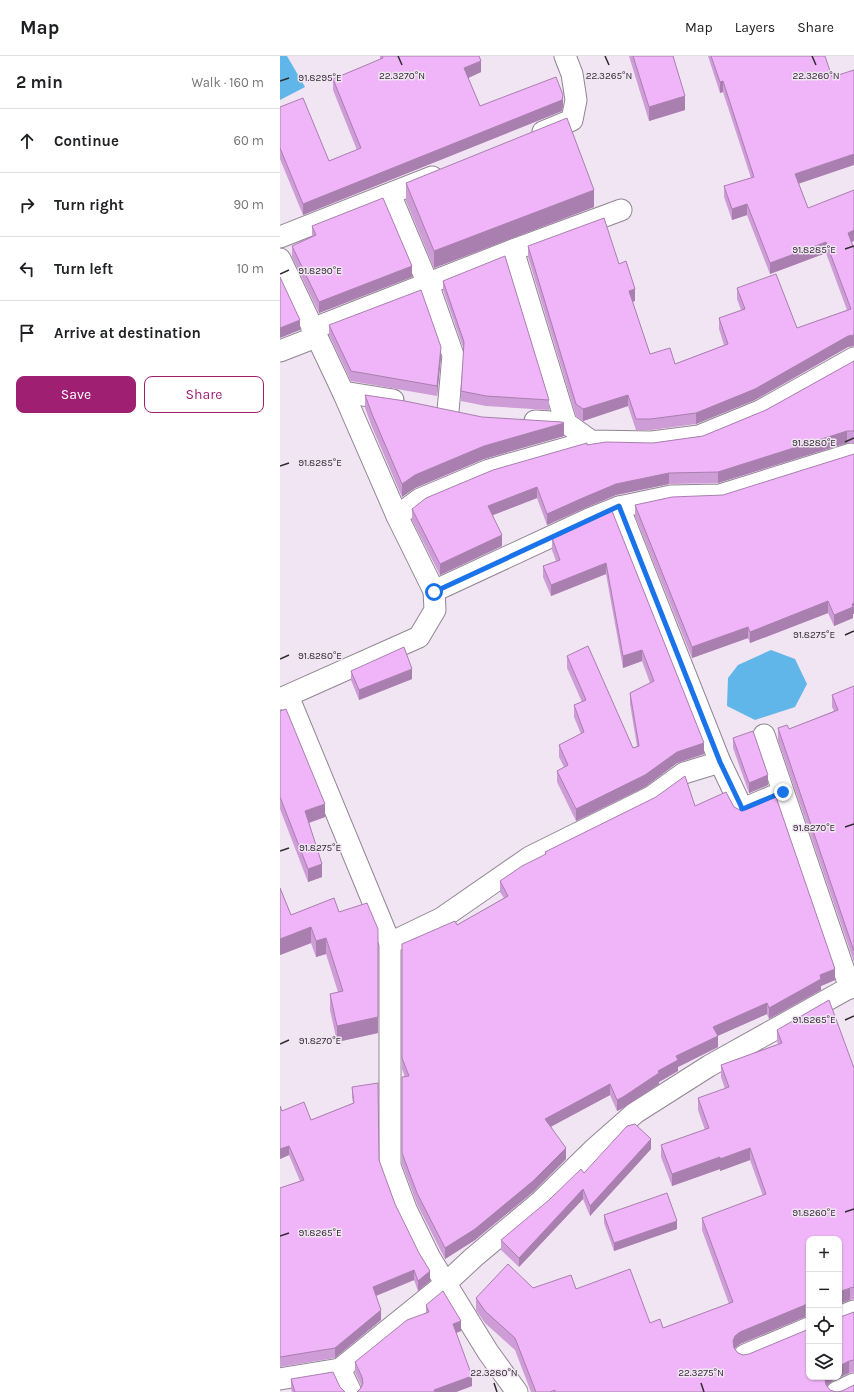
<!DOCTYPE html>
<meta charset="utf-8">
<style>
body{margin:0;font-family:Karla,sans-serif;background:#f6f6f6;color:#202124}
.controls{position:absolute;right:12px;bottom:12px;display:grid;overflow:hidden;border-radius:8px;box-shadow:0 1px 3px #0004}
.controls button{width:36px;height:36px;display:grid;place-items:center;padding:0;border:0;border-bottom:1px solid #e0e0e0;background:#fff;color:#202124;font:20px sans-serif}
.stop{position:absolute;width:12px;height:12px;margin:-9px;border:3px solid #1a73e8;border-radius:50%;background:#fff}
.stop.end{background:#1a73e8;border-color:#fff;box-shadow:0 1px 4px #0008}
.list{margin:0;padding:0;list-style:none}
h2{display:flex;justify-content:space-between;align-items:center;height:52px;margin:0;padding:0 16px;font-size:17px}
h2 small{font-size:13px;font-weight:400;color:#757577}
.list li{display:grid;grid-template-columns:26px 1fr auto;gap:12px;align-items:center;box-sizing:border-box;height:64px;padding:0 16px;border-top:1px solid #e0e0e0}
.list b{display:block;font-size:15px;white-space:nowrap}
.list em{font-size:13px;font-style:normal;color:#757577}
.actions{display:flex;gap:8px;padding:12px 16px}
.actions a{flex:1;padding:9px 0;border:1px solid #9f1f73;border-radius:8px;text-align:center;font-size:14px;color:#9f1f73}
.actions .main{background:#9f1f73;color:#fff}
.icon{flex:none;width:22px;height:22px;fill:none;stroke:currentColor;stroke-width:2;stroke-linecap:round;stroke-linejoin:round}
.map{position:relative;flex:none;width:574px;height:1336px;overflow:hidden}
header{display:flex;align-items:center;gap:24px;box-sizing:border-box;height:56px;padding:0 20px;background:#fff;border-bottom:1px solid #e0e0e0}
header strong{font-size:19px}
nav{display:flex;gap:22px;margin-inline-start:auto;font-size:14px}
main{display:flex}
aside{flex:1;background:#fff}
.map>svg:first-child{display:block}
.water{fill:#61b6e9}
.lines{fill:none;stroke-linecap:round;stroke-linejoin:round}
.minor-casing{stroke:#918693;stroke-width:23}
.minor{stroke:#fff;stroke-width:21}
.wall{fill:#ce9cd6}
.shaded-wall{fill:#a87fae}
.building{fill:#f0b5f9;stroke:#a87fae}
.route{stroke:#1a73e8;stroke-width:5}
.ticks{fill:none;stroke:#302b31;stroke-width:1.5}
.ticks-label{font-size:10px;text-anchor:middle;fill:#302b31;stroke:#f1e4f3;stroke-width:3;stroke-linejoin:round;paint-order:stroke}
</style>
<header>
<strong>Map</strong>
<nav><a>Map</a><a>Layers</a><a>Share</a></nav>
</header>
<main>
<aside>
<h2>2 min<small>Walk · 160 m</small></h2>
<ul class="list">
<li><svg class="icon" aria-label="ahead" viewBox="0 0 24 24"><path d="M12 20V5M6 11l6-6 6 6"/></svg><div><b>Continue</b></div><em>60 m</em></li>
<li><svg class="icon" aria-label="right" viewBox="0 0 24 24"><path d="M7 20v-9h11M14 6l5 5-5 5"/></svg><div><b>Turn right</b></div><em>90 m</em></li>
<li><svg class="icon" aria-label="left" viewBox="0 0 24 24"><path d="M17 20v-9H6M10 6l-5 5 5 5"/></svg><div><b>Turn left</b></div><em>10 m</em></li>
<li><svg class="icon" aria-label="arrive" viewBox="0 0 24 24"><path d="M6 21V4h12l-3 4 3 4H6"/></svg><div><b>Arrive at destination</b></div></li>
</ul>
<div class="actions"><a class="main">Save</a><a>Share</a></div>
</aside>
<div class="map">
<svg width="574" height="1336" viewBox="0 0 574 1336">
<rect width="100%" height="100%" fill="#f1e4f3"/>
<g class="water">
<polygon points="0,0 7,0 25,31 0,44"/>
<polygon points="491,594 515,603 527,628 515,651 475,664 447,650 448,622 458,609"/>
</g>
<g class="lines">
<defs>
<g id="minor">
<polyline points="263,76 292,64 296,44 292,18 285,0"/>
<polyline points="110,138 148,228 173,299 168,355"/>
<polyline points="0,181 152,121"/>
<polyline points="233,194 286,367"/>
<polyline points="0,203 63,336 117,460 154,535 155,554 139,581 0,643"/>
<polyline points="32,273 233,194 341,154"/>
<polyline points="0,295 36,281"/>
<polyline points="63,336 113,344"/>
<polyline points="255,365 286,367 311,385 372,386 419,380 480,355 574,302"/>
<polyline points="339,451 440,706 461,750 462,753 465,752 503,736"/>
<polyline points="117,460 140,443 209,414 311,385"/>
<polyline points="154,535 309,463 339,451 391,440 440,439 571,398"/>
<polyline points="8,640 110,887 110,1110 126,1153 150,1202 208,1296 237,1336"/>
<polyline points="484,679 570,932"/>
<polyline points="110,887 162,862 250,801 371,741 404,717 440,706"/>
<polyline points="559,1261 574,1255"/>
<polyline points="465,1299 529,1272"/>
<polyline points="60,1313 71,1336"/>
<polyline points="0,1323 60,1313 165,1228 194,1201 261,1145 313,1094 355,1057 429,1010 574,929"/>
<polyline points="557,1336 574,1328"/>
</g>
</defs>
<use href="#minor" class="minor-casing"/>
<use href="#minor" class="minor"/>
</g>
<g class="wall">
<polygon points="100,0 199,0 201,16 188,22 200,50 283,50 282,55 23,159 0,103 0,51 49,105 77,94 53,34 53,23 100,4"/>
<polygon points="349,0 393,0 405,54 369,65"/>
<polygon points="428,0 545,0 519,128 528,152 571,186 574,193 574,290 568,291 475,344 416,368 371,374 356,374 348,350 303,365 296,360 248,201 248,190 339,208 355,245 352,246 370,298 395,308 444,289 439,273 439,262 461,254 457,243 457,232 517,272 567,254 546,197 490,218 467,159 452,164 444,141 444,130 471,122 443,36 440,37"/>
<polygon points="126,127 314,151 154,212 126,145"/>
<polygon points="32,170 132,221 39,257 12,201 12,190 32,181"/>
<polygon points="163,225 269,344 269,354 206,350 181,345 181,335 184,294 163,234"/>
<polygon points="49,269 161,301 157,340 71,325 49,279"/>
<polygon points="574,305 574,387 567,387 438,427 389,428 336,439 305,452 267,469 257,442 213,459 222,490 160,519 132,464 132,453 307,389 373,387 423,380 486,354"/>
<polygon points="85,339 284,380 204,403 135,432 122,441 92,371 85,352"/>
<polygon points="443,439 573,558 573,562 554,570 548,557 470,587 468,582 412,602 355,460 355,449"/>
<polygon points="332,455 424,698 397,707 365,731 296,765 277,726 277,715 284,711 279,701 279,689 301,678 294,661 294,649 302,646 287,612 287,600 353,692 357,690 350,648 350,637 370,627 362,605 343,612 326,518 271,540 263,521 263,510 276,505 272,494 272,482"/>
<polygon points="71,615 132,623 79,644 71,624"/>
<polygon points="574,630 574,906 498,684 498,672 509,673 554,655 552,651 552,639"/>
<polygon points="0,655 45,761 29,767 42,821 28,826 0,753"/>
<polygon points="453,682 488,729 469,737 453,692"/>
<polygon points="415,750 454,751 555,924 541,930 541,934 489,963 487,958 437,980 438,991 398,1011 398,1015 379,1026 379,1028 343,1052 337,1055 330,1039 271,1070 286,1103 253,1136 195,1184 165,1203 137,1148 122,1108 122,1021 125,1021 122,1013 122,888 177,869 224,842 220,836 220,825 265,799 265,796"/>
<polygon points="0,832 11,859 54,842 98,977 57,986 50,954 50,938 58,936 46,898 36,901 31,887 0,899"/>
<polygon points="497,974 574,1012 574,1243 570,1244 559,1248 559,1183 529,1183 529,1260 525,1261 460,1288 455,1293 458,1297 463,1299 469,1298 574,1256 574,1316 569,1317 552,1325 547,1330 550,1334 556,1336 574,1336 251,1336 235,1294 205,1267 196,1254 196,1242 253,1232 296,1233 370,1267 383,1272 449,1248 422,1174 422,1162 483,1140 470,1104 440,1115 440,1113 392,1130 381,1101 381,1089 425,1074 418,1054 418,1042 445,1033 441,1021 441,1009 498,988 497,985"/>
<polygon points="72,1031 115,1148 150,1225 138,1235 134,1224 96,1240 101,1264 55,1302 0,1311 0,1132 20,1125 9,1099 0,1103 0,1050 2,1055 31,1064 73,1047 72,1041"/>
<polygon points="371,1093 310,1160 303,1143 239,1211 221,1194 221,1184 304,1117"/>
<polygon points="324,1159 397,1173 334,1195 324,1167"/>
<polygon points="146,1249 181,1275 176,1277 192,1330 176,1336 77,1336 82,1331 75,1316 75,1306 146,1257"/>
<polygon points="11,1323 60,1331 65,1336 12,1336 11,1333"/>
</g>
<g class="shaded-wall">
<polygon points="201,5 201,16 184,24 184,12"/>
<polygon points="443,25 443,36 440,37 440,26"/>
<polygon points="283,39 283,50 282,55 23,159 23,148"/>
<polygon points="405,40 405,54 369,65 369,51"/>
<polygon points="574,98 574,109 515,129 515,118"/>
<polygon points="314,134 314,151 154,212 154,195"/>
<polygon points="467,148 467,159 452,164 452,153"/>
<polygon points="574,174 574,185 568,188 568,177"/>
<polygon points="546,186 546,197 490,218 490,207"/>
<polygon points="132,210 132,221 39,257 39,246"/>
<polygon points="355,233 355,245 349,247 349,235"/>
<polygon points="20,264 20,274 0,282 0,272"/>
<polygon points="574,279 574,290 568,291 475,344 416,368 416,357 568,280"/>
<polygon points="161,291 161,301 157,340 157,330"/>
<polygon points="348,339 348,350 303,365 303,353"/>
<polygon points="284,367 284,380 204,403 135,432 122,441 122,428 135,419 204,390"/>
<polygon points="567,375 567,387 438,427 438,416"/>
<polygon points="389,417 389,428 336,439 305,452 267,469 267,458 305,441 336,428"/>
<polygon points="257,431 257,442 208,461 208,450"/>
<polygon points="222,479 222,490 160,519 160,508"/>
<polygon points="326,507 326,518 271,540 271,529"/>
<polygon points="548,545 548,557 470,587 470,576"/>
<polygon points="574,547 574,558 573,558 573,562 554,570 554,559"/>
<polygon points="468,571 468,582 412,602 412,591"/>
<polygon points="362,594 362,605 343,612 343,600"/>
<polygon points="132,613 132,623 79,644 79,634"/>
<polygon points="424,687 424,698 397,707 365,731 296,765 296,753 397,696"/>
<polygon points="488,719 488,729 469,737 469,727"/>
<polygon points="45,748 45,761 25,768 25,755"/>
<polygon points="42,808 42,821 28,826 28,813"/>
<polygon points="31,871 31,887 0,899 0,883"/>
<polygon points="46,882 46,898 36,901 36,885"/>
<polygon points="555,913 555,924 541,930 541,934 489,963 489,952 540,919"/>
<polygon points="487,947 487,958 433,982 433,971"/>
<polygon points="98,961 98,977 57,986 57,970"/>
<polygon points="438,980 438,991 398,1011 398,1015 379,1026 379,1028 343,1052 337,1055 337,1044 378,1015 396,1000"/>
<polygon points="330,1028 330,1039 265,1074 265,1063"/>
<polygon points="371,1083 371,1093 310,1160 310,1150"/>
<polygon points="9,1090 9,1099 0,1103 0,1093"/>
<polygon points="286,1092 286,1103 253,1136 195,1184 165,1203 165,1192"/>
<polygon points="470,1092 470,1104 440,1115 440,1103"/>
<polygon points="440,1101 440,1113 392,1130 392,1118"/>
<polygon points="303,1133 303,1143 239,1211 239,1202"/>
<polygon points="397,1165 397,1173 334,1195 334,1187"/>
<polygon points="134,1214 134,1224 93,1241 93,1231"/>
<polygon points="150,1215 150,1225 138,1235 138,1225"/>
<polygon points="570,1232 570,1244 559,1248 559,1236"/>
<polygon points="525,1249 525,1261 460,1288 455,1292 453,1297 453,1285 455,1280 460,1276"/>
<polygon points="101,1254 101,1264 55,1302 55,1292"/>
<polygon points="181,1265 181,1275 173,1278 173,1268"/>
<polygon points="569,1305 569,1317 552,1325 547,1330 545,1335 545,1323 546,1321 559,1321 559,1310"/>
<polygon points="192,1320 192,1330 176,1336 154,1336 154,1334"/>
</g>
<g class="building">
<polygon points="102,0 199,0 201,5 184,12 200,50 276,21 283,39 282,44 23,148 0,92 0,51 23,42 49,105 81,92 53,23 103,2"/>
<polygon points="353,0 393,0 405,40 369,51"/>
<polygon points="431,0 545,0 552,21 574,14 574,98 515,118 528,152 574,134 574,174 568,177 574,193 574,279 568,280 475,333 416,357 371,363 356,363 348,339 303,353 296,348 248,190 324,162 339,208 346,205 355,233 349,235 370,298 390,292 395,308 448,288 439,262 465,253 457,232 496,218 517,272 571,253 546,186 490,207 467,148 452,153 444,130 474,121 443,25 440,26"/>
<polygon points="287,62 314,134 154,195 126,127"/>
<polygon points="103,142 132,210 39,246 12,190 36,179 32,170"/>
<polygon points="225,200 269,344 206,340 181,335 184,286 163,225"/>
<polygon points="0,221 20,264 0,272"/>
<polygon points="141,234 161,291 157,330 71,315 49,269"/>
<polygon points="574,305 574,375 567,375 438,416 389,417 336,428 305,441 267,458 257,431 208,450 222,479 160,508 132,453 146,442 213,414 307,387 307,389 326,386 373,387 423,380 486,354"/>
<polygon points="85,339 125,345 202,361 282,366 284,367 204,390 135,419 122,428 92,358"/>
<polygon points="574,398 574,547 572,548 573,551 554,559 548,545 470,576 468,571 412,591 355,449 392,441 443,439"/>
<polygon points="332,455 424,687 397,696 365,719 296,753 277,715 288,709 279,689 304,676 294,649 306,644 287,600 308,590 353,692 359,690 350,637 374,625 362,594 343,600 326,507 271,529 263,510 280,504 272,482"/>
<polygon points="124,591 132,613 79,634 71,615"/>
<polygon points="574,630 574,895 498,672 507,669 509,673 558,654 552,639"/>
<polygon points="6,653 45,748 25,755 42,808 28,813 0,741 0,655"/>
<polygon points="473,675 488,719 469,727 453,682"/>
<polygon points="405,720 415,750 446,736 454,751 460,754 469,752 496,741 555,913 540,919 541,923 489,952 487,947 433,971 438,980 396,1000 398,1004 378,1015 379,1017 343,1041 337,1044 330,1028 265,1063 286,1092 253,1125 195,1173 165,1192 137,1137 122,1097 122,1021 129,1020 122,1002 122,888 175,865 177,869 228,840 220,825 242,810 266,798 265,796 376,741"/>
<polygon points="0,832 11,859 54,842 59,856 87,847 98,873 98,961 57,970 50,938 63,935 46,882 36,885 31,871 0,883"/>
<polygon points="549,944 574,1012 574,1231 570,1232 559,1236 559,1183 529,1183 529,1248 525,1249 460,1276 455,1280 453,1285 454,1292 458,1297 463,1299 469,1298 529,1273 529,1321 546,1321 545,1323 546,1329 550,1334 556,1336 562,1335 574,1329 574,1336 275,1336 275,1334 270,1336 256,1336 235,1282 205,1255 196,1242 228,1208 253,1232 291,1219 296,1233 350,1213 370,1267 380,1263 383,1272 453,1246 422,1162 486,1138 470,1092 440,1103 440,1101 392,1118 381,1089 429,1072 418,1042 449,1031 441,1009 502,987 497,974"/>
<polygon points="98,1027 99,1104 115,1148 139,1197 150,1215 138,1225 134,1214 93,1231 101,1254 55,1292 0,1301 0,1132 24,1124 9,1090 0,1093 0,1050 2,1055 24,1046 31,1064 74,1047 72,1031"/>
<polygon points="355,1068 371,1083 310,1150 303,1133 239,1202 221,1184 269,1144 301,1113 304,1117 347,1070"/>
<polygon points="387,1137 397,1165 334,1187 324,1159"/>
<polygon points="163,1235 181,1265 173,1268 192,1320 154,1334 155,1336 77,1336 81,1332 83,1327 82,1321 75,1306 127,1264 149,1256 146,1249"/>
<polygon points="574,1256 574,1304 569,1305 559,1310 559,1261 563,1260"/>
<polygon points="53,1316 60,1331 65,1336 15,1336 11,1323"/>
</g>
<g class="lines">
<polyline class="route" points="154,536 339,450 440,706 461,750 462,753 465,752 503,736"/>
</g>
<path class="ticks" d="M118 0 122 9M325 0 329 9M532 0 536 9M0 25 9 22M565 193 574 190M0 218 9 214M565 386 574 382M0 410 9 407M565 579 574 575M0 603 9 599M565 771 574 768M0 795 9 792M565 964 574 960M0 988 9 984M565 1156 574 1153M0 1180 9 1177M214 1327 217 1336M421 1327 424 1336"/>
<g class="ticks-label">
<text x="122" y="23">22.3270°N</text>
<text x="329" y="23">22.3265°N</text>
<text x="536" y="23">22.3260°N</text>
<text x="40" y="25">91.8295°E</text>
<text x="534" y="197">91.8285°E</text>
<text x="40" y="218">91.8290°E</text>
<text x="534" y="390">91.8280°E</text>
<text x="40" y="410">91.8285°E</text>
<text x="534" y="582">91.8275°E</text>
<text x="40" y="603">91.8280°E</text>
<text x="534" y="775">91.8270°E</text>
<text x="40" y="795">91.8275°E</text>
<text x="534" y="967">91.8265°E</text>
<text x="40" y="988">91.8270°E</text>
<text x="534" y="1160">91.8260°E</text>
<text x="40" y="1180">91.8265°E</text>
<text x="214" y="1320">22.3280°N</text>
<text x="421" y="1320">22.3275°N</text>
</g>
</svg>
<div class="controls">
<button>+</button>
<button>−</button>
<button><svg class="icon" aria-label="locate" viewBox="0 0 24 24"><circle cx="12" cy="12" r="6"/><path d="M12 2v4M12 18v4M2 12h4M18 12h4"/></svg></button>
<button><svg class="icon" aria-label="layers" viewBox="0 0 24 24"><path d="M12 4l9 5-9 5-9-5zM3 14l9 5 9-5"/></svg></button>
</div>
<div class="stop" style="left:154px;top:536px"></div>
<div class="stop end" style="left:503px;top:736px"></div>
</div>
</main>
